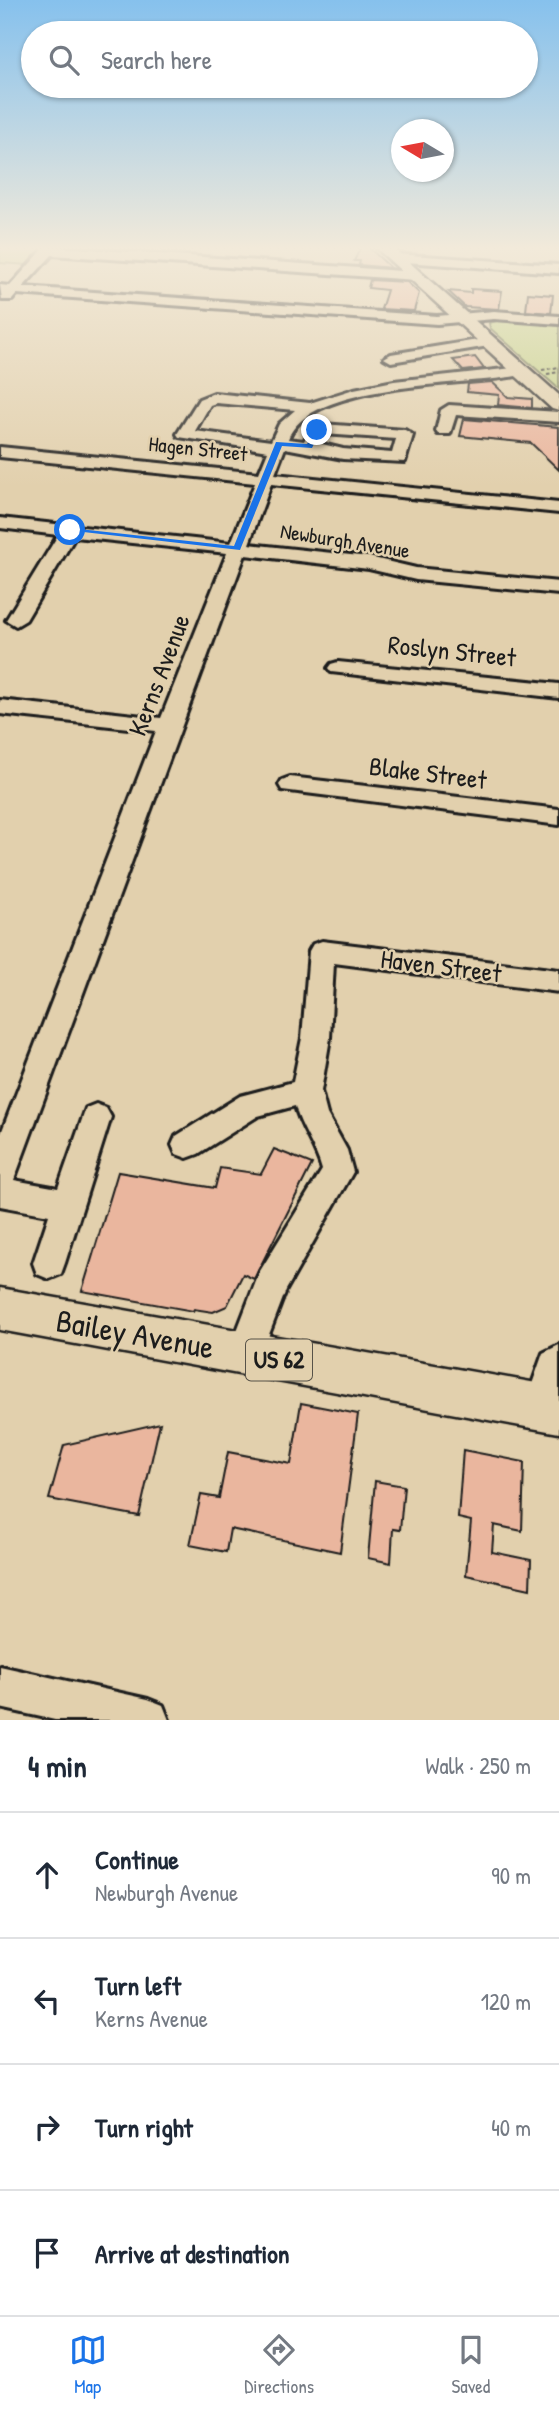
<!DOCTYPE html>
<meta charset="utf-8">
<style>
body{margin:0;font-family:"Patrick Hand",sans-serif;background:#f2f2f3;color:#1f2937}
.compass{position:absolute;left:391px;top:119px;width:63px;height:63px;border-radius:50%;background:#fff;box-shadow:0 2px 5px #0004;rotate:280deg}
.stop{position:absolute;width:21px;height:21px;margin:-16px;border:5px solid #1a73e8;border-radius:50%;background:#fff}
.stop.end{background:#1a73e8;border-color:#fff;box-shadow:0 2px 7px #0008}
.list{margin:0;padding:0;list-style:none}
h2{display:flex;justify-content:space-between;align-items:center;height:91px;margin:0;padding:0 28px;font-size:30px}
h2 small{font-size:23px;font-weight:400;color:#747a83}
.list li{display:grid;grid-template-columns:46px 1fr auto;gap:21px;align-items:center;box-sizing:border-box;height:126px;padding:0 28px;border-top:2px solid #e0e1e3}
.list b{display:block;font-size:26px;white-space:nowrap}
.list p{margin:0;font-size:23px;white-space:nowrap;color:#747a83}
.list em{font-size:23px;font-style:normal;color:#747a83}
.icon{flex:none;width:38px;height:38px;fill:none;stroke:currentColor;stroke-width:2;stroke-linecap:round;stroke-linejoin:round}
.map{position:relative;flex:none;width:559px;height:1720px;overflow:hidden}
.search{position:absolute;background:#fff;box-shadow:0 2px 5px #0004;left:21px;right:21px;top:21px;height:77px;display:flex;align-items:center;gap:18px;box-sizing:border-box;padding:0 24px;border-radius:38px;color:#747a83;font-size:26px}
.sheet{height:595px;background:#fff}
nav{display:flex;justify-content:space-around;align-items:center;box-sizing:border-box;height:98px;border-top:2px solid #e0e1e3;background:#fff;font-size:19px;color:#747a83}
nav a{display:grid;justify-items:center;gap:4px}
nav .on{color:#1a73e8}
.map>svg:first-child{display:block}
.green{fill:#c4d286;stroke:#707751;stroke-width:2}
.building{fill:#eab69e;stroke:#1c1c1c;stroke-width:2}
.lines{fill:none;stroke-linecap:round;stroke-linejoin:round}
.minor-casing{stroke:#1c1c1c;stroke-width:6}
.major-casing{stroke:#1c1c1c;stroke-width:5}
.path{stroke:#1c1c1c;stroke-width:2;stroke-dasharray:3.5 2.5;stroke-linecap:butt}
.minor{fill:#e2d0ad;fill-rule:evenodd}
.major{fill:#e2d0ad;fill-rule:evenodd}
.route{fill:#1a73e8}
.labels{text-anchor:middle;stroke-width:5;stroke-linejoin:round;paint-order:stroke}
.far-street-label{font-size:21px;fill:#1c1c1c;stroke:#e2d0ad}
.shield{fill:#e2d0ad;stroke:#575248;stroke-width:2}
.shield-label{font-size:24px;font-weight:bold;fill:#1c1c1c}
.street-label{font-size:26px;fill:#1c1c1c;stroke:#e2d0ad}
.near-street-label{font-size:32px;fill:#1c1c1c;stroke:#e2d0ad}
</style>
<div class="map">
<svg width="559" height="1720" viewBox="0 0 559 1720">
<rect width="100%" height="100%" fill="#e2d0ad"/>
<filter id="ink" filterUnits="userSpaceOnUse"><feTurbulence type="fractalNoise" baseFrequency=".0143" numOctaves="2"/><feDisplacementMap in="SourceGraphic" scale="14" xChannelSelector="R" yChannelSelector="G"/><feConvolveMatrix kernelMatrix="1 2 1 2 8 2 1 2 1" color-interpolation-filters="sRGB"/></filter>
<g filter="url(#ink)">
<g class="green">
<polygon points="0,246 45,246 29,265 0,263"/>
<polygon points="500,320 559,323 559,389 490,328 489,323"/>
</g>
<g class="building">
<polygon points="361,246 367,246 391,268 359,265 360,261 354,261"/>
<polygon points="370,280 407,282 419,293 414,311 381,309 387,290 368,288"/>
<polygon points="471,289 502,291 499,309 465,307 448,291 471,293"/>
<polygon points="528,293 553,295 551,313 526,311"/>
<polygon points="475,357 484,369 463,371 453,360"/>
<polygon points="492,382 508,397 532,399 532,408 498,405 499,395 467,392 468,384"/>
<polygon points="464,419 559,427 559,470 531,443 460,436"/>
<polygon points="274,1149 312,1164 254,1279 243,1274 227,1306 213,1312 194,1309 193,1311 82,1291 118,1172 215,1188 220,1168 261,1174"/>
<polygon points="301,1403 358,1414 340,1552 230,1529 226,1552 190,1545 201,1495 219,1498 228,1452 291,1464"/>
<polygon points="160,1423 139,1516 49,1499 64,1445"/>
<polygon points="463,1450 524,1462 522,1531 494,1525 492,1552 531,1560 530,1589 466,1575 471,1521 458,1518"/>
<polygon points="375,1481 404,1486 400,1530 393,1529 391,1563 368,1558"/>
</g>
<g class="lines">
<defs>
<g id="minor">
<polygon points="46,246 416,272 422,276 416,280 52,255 23,287 437,316 494,311 559,316 559,324 494,319 437,324 17,294 12,300 2,300 0,285 10,286"/>
<polygon points="395,254 559,265 559,273 391,261 391,255"/>
<polygon points="490,338 495,339 495,345 391,362 384,358 391,354"/>
<path d="M522 367 529 371 527 374C473 387 311 379 288 439L304 441 311 427 322 424 405 430 413 435 405 462 343 459 285 448 275 474 559 503V513L271 484 249 544 369 557 416 568 559 582V594L416 580 369 569 245 555 14 1180 58 1188 86 1108 96 1104 106 1108 111 1117 65 1263 61 1274 49 1279 37 1274 33 1263 49 1215 0 1206V1136L156 731 0 714V700L161 718 227 553 75 537 26 620 16 626 6 620 58 535 0 528V518L231 543 255 483 0 457V447L259 473 268 451 179 437 177 434 199 399 214 393 310 403 354 389 394 381ZM216 403 295 410 279 424 271 441 195 431 210 405ZM323 434 396 439 392 453 343 449 318 443Z"/>
<polygon points="449,405 559,412 559,422 456,415 450,434 438,434 436,431 441,410"/>
<polygon points="338,662 559,684 559,698 331,672 328,668 331,664"/>
<polygon points="290,777 559,809 559,825 282,790 279,785 282,780"/>
<path d="M322 941 559 970V992L334 963 330 1038 321 1091 327 1114 347 1150 353 1172 286 1290 257 1366 245 1371 233 1366 228 1354 260 1271 322 1170C316 1147 301 1129 295 1106L258 1116 198 1154 187 1158 176 1154 172 1145 176 1136 240 1096 293 1082 302 1038 309 951 313 944Z"/>
<polygon points="559,1345 559,1409 555,1420 542,1425 529,1420 524,1407 543,1353"/>
<polygon points="0,1666 148,1699 163,1705 169,1720 55,1720 0,1708"/>
</g>
<g id="major">
<polygon points="374,246 391,246 559,395 559,411 552,409"/>
<polygon points="0,1288 559,1387 559,1433 0,1330"/>
</g>
</defs>
<use href="#minor" class="minor-casing"/>
<use href="#major" class="major-casing"/>
<g class="path">
<polyline points="542,370 559,367"/>
<polyline points="547,374 559,372"/>
</g>
<use href="#minor" class="minor"/>
<use href="#major" class="major"/>
</g>
</g>
<linearGradient id="sky" x2="0" y2="1"><stop stop-color="#86c1ed"/><stop offset="0.51" stop-color="#f2eada"/><stop offset="1" stop-color="#f2eada" stop-opacity="0"/></linearGradient>
<rect width="559" height="487" fill="url(#sky)"/>
<polygon class="route" points="317,428 321,430 312,448 282,446 240,550 66,530 70,528 234,546 276,442 307,444"/>
<g class="labels">
<g class="far-street-label">
<text transform="translate(198 449) rotate(6)" y="7">Hagen Street</text>
<text transform="translate(345 541) rotate(9)" y="7">Newburgh Avenue</text>
</g>
<rect class="shield" x="246" y="1339.5" width="66" height="41" rx="5"/>
<g class="shield-label">
<text x="279" y="1368">US 62</text>
</g>
<g class="street-label">
<text transform="translate(452 651) rotate(6)" y="9">Roslyn Street</text>
<text transform="translate(159 675) rotate(-69)" y="9">Kerns Avenue</text>
<text transform="translate(428 773) rotate(7)" y="9">Blake Street</text>
<text transform="translate(441 966) rotate(7)" y="9">Haven Street</text>
</g>
<g class="near-street-label">
<text transform="translate(135 1334) rotate(10)" y="11">Bailey Avenue</text>
</g>
</g>
</svg>
<svg class="compass" viewBox="-18 -18 36 36"><path d="M0-13l5 13h-10z" fill="#e53935"/><path d="M0 13l5-13h-10z" fill="#747a83"/></svg>
<div class="stop" style="left:70px;top:530px"></div>
<div class="stop end" style="left:317px;top:430px"></div>
<div class="search"><svg class="icon" aria-label="search" viewBox="0 0 24 24"><circle cx="10" cy="10" r="6"/><path d="M15 15l6 6"/></svg>Search here</div>
</div>
<section class="sheet">
<h2>4 min<small>Walk · 250 m</small></h2>
<ul class="list">
<li><svg class="icon" aria-label="ahead" viewBox="0 0 24 24"><path d="M12 20V5M6 11l6-6 6 6"/></svg><div><b>Continue</b><p>Newburgh Avenue</p></div><em>90 m</em></li>
<li><svg class="icon" aria-label="left" viewBox="0 0 24 24"><path d="M17 20v-9H6M10 6l-5 5 5 5"/></svg><div><b>Turn left</b><p>Kerns Avenue</p></div><em>120 m</em></li>
<li><svg class="icon" aria-label="right" viewBox="0 0 24 24"><path d="M7 20v-9h11M14 6l5 5-5 5"/></svg><div><b>Turn right</b></div><em>40 m</em></li>
<li><svg class="icon" aria-label="arrive" viewBox="0 0 24 24"><path d="M6 21V4h12l-3 4 3 4H6"/></svg><div><b>Arrive at destination</b></div></li>
</ul>
</section>
<nav>
<a class="on"><svg class="icon" aria-label="map" viewBox="0 0 24 24"><path d="M3 6l6-2 6 2 6-2v14l-6 2-6-2-6 2zM9 4v14M15 6v14"/></svg>Map</a>
<a><svg class="icon" aria-label="directions" viewBox="0 0 24 24"><path d="M12 3l9 9-9 9-9-9zM9 14v-3h6M13 9l2 2-2 2"/></svg>Directions</a>
<a><svg class="icon" aria-label="saved" viewBox="0 0 24 24"><path d="M7 4h10v16l-5-4-5 4z"/></svg>Saved</a>
</nav>
